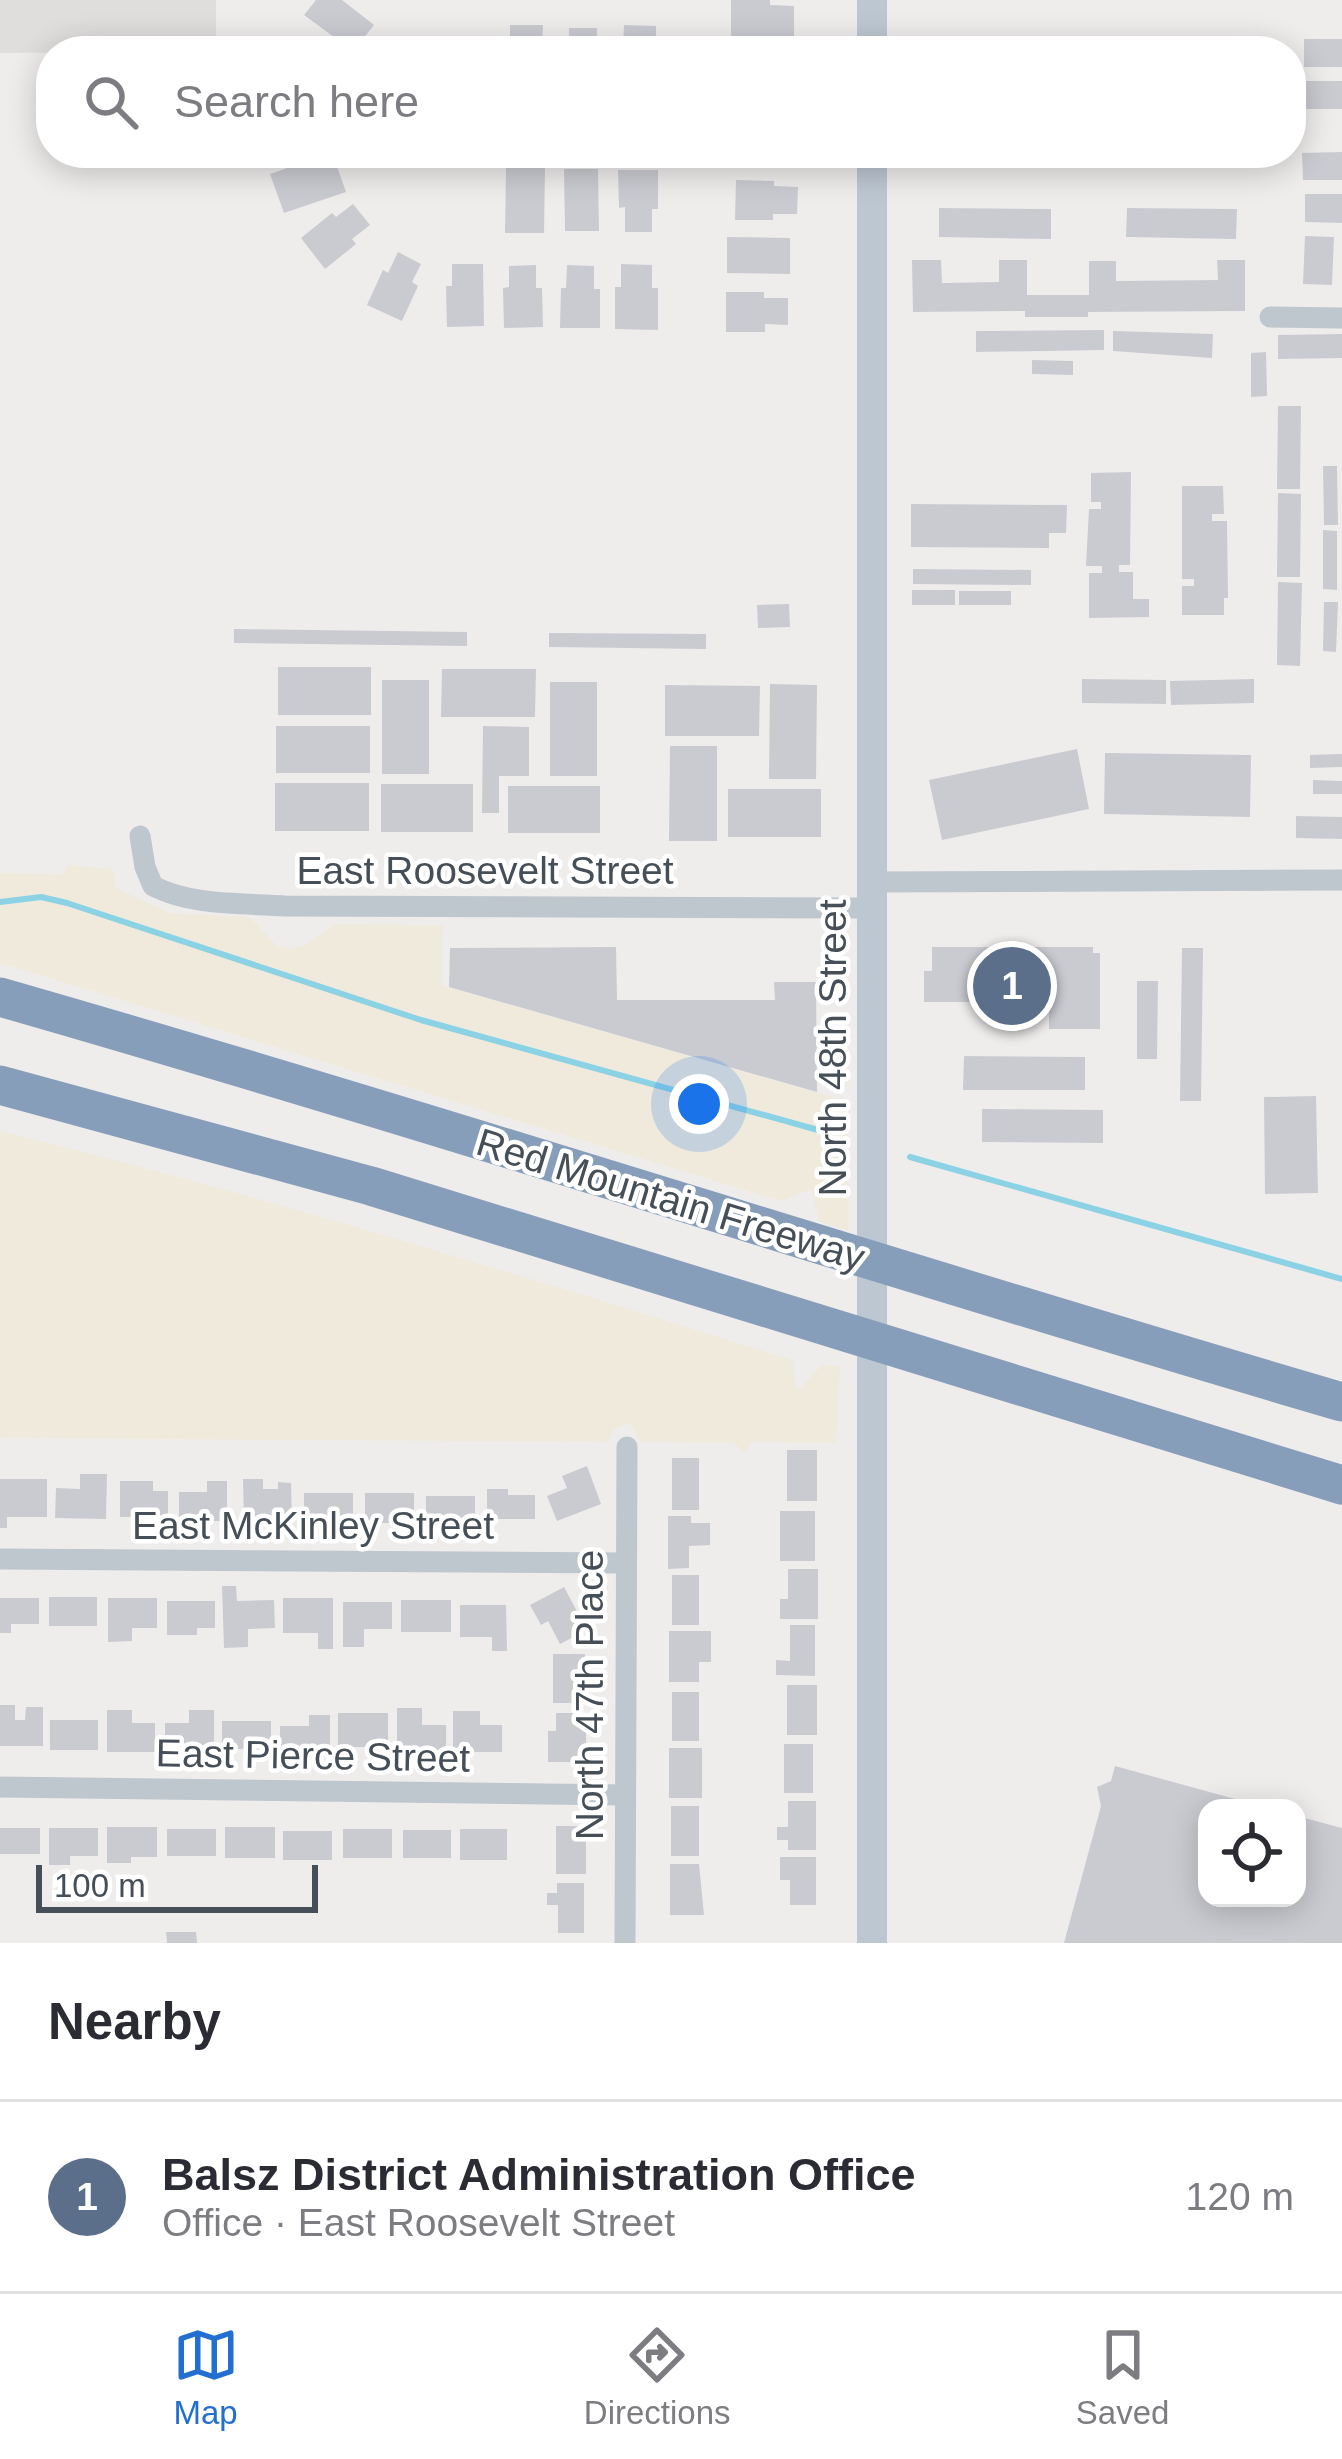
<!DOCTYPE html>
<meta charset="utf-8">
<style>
body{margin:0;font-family:Helvetica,sans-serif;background:#f2f2f3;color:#2b2b33}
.controls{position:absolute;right:36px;bottom:36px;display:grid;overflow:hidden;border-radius:24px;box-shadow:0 6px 30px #0003}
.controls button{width:108px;height:108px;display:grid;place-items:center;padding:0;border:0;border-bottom:3px solid #e1e1e2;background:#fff;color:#2b2b33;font:60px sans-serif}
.scale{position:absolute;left:36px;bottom:30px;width:282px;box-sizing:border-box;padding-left:12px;border:6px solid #464f58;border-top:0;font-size:33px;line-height:42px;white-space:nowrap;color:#464f58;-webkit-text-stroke:9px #fff;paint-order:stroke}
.you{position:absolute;left:699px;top:1104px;width:42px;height:42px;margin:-30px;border:9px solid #fff;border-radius:50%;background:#1a73e8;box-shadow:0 0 0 18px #1a73e833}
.badge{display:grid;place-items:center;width:78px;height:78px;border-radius:50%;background:#236fd1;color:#fff;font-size:39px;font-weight:700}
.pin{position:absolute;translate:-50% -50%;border:6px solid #fff;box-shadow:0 3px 12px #0006}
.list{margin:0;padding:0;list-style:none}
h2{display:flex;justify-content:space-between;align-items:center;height:156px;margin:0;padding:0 48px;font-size:51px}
h2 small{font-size:39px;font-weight:400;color:#7c7c81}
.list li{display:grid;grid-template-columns:78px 1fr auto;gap:36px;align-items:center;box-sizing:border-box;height:192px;padding:0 48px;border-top:3px solid #e1e1e2}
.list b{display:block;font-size:45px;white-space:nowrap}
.list p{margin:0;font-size:39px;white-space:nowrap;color:#7c7c81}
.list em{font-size:39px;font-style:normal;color:#7c7c81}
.icon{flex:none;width:66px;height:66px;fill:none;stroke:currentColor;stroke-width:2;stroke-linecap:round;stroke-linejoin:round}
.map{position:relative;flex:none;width:1342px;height:1943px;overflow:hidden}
.search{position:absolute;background:#fff;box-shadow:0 6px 30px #0003;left:36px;right:36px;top:36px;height:132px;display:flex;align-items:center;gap:30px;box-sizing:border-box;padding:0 42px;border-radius:48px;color:#7c7c81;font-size:45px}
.sheet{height:348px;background:#fff}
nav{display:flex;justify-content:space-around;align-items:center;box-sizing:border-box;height:168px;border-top:3px solid #e1e1e2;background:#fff;font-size:33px;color:#7c7c81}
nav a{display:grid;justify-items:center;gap:6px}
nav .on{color:#236fd1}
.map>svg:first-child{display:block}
.education{fill:#e0dddd}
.sand{fill:#f0eadd}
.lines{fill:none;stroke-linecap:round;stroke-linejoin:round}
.stream{stroke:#8bd2e5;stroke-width:6}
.building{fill:#cacbd1}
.street{stroke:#bec6ce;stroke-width:21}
.secondary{stroke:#bdc7d2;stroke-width:30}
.highway{stroke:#869eb9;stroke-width:39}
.labels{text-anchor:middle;stroke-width:9;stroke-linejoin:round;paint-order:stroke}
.street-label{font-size:39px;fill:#464f58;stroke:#fff}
</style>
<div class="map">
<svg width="1342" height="1943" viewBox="0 0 1342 1943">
<rect width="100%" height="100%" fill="#efecec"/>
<polygon class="education" points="0,0 216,0 216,51 0,53"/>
<g class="sand">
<polygon points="67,865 113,869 116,888 170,913 250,917 277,946 293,949 308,944 334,924 443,925 441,985 847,1101 848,1231 819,1221 812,1189 781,1201 0,963 0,873 64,874"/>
<path d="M0 1131C267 1196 530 1278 792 1360L797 1391 822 1365 840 1366 836 1443 750 1442 747 1454 733 1443 640 1442 631 1424C617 1425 613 1429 609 1442L0 1438Z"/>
</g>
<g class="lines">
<g class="stream">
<polyline points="0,902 41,897 67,903 421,1020 818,1130"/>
<polyline points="910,1157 1342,1279"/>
</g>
</g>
<g class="building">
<polygon points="316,0 342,0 374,25 353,51 304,15"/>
<polygon points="731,0 770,0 770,5 794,6 794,36 731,36"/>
<polygon points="510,25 543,25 542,51 510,51"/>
<polygon points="624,25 656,26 656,51 623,51"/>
<rect x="569" y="28" width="28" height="23"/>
<rect x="1304" y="39" width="38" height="28"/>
<polygon points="285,41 311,50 311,51 282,51"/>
<polygon points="1302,81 1342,81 1342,109 1303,109"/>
<polygon points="1342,152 1342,180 1303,180 1302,153"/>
<rect x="916" y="153" width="99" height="13"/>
<polygon points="1117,153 1234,153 1234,166 1117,165"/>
<polygon points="334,158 346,192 284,213 270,174 310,160 312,166"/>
<polygon points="506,167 545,168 544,233 505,233"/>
<polygon points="564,169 598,169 599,231 565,231"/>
<polygon points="618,170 658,170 658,209 652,209 652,232 625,232 625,207 619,208"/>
<polygon points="736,180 774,181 774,186 798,187 797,214 773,214 773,220 735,220"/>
<polygon points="1305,194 1342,194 1342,223 1305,222"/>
<polygon points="353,204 370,225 352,239 356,244 325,269 301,238 332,213 336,217"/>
<polygon points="939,208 1051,209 1051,239 939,237"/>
<polygon points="1127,208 1237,209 1236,239 1126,237"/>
<polygon points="1305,236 1334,237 1332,285 1303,284"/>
<polygon points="727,237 790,238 790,274 727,273"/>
<polygon points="398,252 421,264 412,282 418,286 402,321 367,305 383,270 388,273"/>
<polygon points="912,260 941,260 942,283 999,282 999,260 1027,260 1027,295 1089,295 1089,261 1116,261 1116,281 1218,280 1217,260 1245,260 1245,311 1088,312 1088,317 1025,317 1025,311 913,312"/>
<polygon points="452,264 483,264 484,326 447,327 446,286 452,286"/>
<polygon points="621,264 652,265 652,288 658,288 658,330 615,329 615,287 621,287"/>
<polygon points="536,265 536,288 542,288 543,327 504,328 503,288 509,287 509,266"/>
<polygon points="567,265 594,266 594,289 600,289 600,328 560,328 561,288 566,288"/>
<polygon points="726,292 764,292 764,298 788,298 788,325 765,324 765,332 726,332"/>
<polygon points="1104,330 1104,350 976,352 976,331"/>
<polygon points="1113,331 1213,334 1212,358 1113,351"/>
<polygon points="1342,334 1342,358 1278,359 1278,335"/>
<polygon points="1266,352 1267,396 1251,397 1251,353"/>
<polygon points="1032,360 1073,361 1073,375 1032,374"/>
<polygon points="1278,406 1301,406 1300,489 1277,489"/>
<polygon points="1323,466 1337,466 1338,525 1324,525"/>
<polygon points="1131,472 1130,565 1119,565 1119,572 1133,572 1133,599 1149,599 1149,617 1089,618 1089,573 1102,573 1102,566 1086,566 1089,509 1101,509 1101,502 1091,502 1091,473"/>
<polygon points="1182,486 1223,486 1224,514 1212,514 1212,521 1227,521 1228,598 1224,598 1224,615 1182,615 1182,586 1194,586 1194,579 1182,579"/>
<polygon points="1278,493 1301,494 1300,577 1277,577"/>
<polygon points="911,504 1067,505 1066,533 1049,533 1049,548 911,547"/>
<polygon points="1323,530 1337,531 1337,590 1323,589"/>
<polygon points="913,569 1031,570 1031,585 913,584"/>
<polygon points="1278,582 1302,583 1300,666 1277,665"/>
<rect x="912" y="590" width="43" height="15"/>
<rect x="959" y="591" width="52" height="14"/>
<polygon points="1324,602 1338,602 1336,652 1323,651"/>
<polygon points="789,604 790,627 758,628 757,605"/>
<polygon points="234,629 467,632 467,646 234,643"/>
<polygon points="549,633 706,634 706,649 549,647"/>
<rect x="278" y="667" width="93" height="48"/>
<polygon points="442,669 536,669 535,717 441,717"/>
<polygon points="1082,679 1166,680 1166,704 1082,703"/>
<polygon points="1254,679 1254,703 1171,705 1170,681"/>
<rect x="382" y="680" width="47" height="94"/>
<rect x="550" y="682" width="47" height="94"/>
<polygon points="770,684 817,685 816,779 769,779"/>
<polygon points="665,685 760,686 759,736 665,736"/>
<rect x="276" y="726" width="94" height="47"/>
<polygon points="483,726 529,727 529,776 499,776 499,813 482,813"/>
<polygon points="670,746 717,746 717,841 669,841"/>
<polygon points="1077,749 1089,809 942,840 929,780"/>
<polygon points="1105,753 1251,755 1250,817 1104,814"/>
<polygon points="1342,754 1342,767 1310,768 1310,755"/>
<polygon points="1313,780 1342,781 1342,794 1313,794"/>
<rect x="275" y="783" width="94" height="48"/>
<rect x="381" y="784" width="92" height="48"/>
<rect x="508" y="786" width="92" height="47"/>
<rect x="728" y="789" width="93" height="48"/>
<polygon points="1296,816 1342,817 1342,839 1296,838"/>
<polygon points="616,947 617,1000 775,1000 774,982 816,982 817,1092 449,987 450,948"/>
<polygon points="932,947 1093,947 1093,953 1100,953 1100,1029 1049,1029 1049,1002 924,1002 924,971 932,971"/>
<polygon points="1182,948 1203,948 1201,1101 1180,1101"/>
<polygon points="1137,981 1158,981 1157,1059 1137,1059"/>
<polygon points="964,1056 1085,1057 1085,1090 963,1090"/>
<polygon points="1316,1096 1318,1193 1265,1194 1264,1097"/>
<polygon points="982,1109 1103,1110 1103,1143 982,1142"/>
<rect x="787" y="1450" width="30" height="51"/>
<rect x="672" y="1458" width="27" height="52"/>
<polygon points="587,1466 601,1504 557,1521 547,1496 567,1488 562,1476"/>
<polygon points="80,1474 107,1474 106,1519 55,1518 56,1488 80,1489"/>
<polygon points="0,1479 47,1479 47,1517 7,1517 7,1528 0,1528"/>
<polygon points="243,1479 263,1479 263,1489 278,1489 278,1482 291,1483 292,1521 244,1521"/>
<polygon points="120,1481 153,1481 153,1491 168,1491 168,1517 120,1517"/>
<polygon points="207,1481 227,1481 227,1521 179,1521 179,1492 207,1492"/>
<polygon points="487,1489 508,1489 508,1495 535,1495 535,1519 487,1519"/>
<rect x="304" y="1493" width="49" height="27"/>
<rect x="365" y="1493" width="49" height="30"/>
<rect x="426" y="1496" width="49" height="26"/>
<rect x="780" y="1511" width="35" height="50"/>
<polygon points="668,1516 691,1516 691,1523 710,1523 710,1545 689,1546 689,1568 668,1569"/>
<polygon points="788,1569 818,1569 818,1619 780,1619 780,1599 788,1599"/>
<rect x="672" y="1575" width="27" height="50"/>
<polygon points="222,1586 236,1586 237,1601 274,1600 275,1628 248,1629 248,1647 224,1648"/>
<polygon points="564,1587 587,1630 560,1644 548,1621 541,1625 530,1605"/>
<rect x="49" y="1597" width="48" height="29"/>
<polygon points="0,1598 39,1598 39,1624 11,1624 11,1633 0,1633"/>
<polygon points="108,1598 157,1598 157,1628 132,1628 132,1641 108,1642"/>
<polygon points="283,1598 333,1598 333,1649 318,1649 318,1633 283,1633"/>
<rect x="401" y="1600" width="50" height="32"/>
<polygon points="167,1601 215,1601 215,1628 197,1628 197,1635 167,1635"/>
<polygon points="343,1602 392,1602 392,1629 364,1629 364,1647 343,1647"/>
<polygon points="460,1605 506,1605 507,1651 492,1651 492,1637 460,1637"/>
<polygon points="790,1625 815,1625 815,1676 776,1675 776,1660 790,1661"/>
<polygon points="669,1631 711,1631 711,1662 699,1662 699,1682 669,1682"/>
<rect x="553" y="1654" width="32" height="49"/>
<rect x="787" y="1685" width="30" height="50"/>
<rect x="672" y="1692" width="27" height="49"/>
<polygon points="0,1705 15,1705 15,1720 25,1720 26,1707 43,1707 43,1746 0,1746"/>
<polygon points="397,1708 422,1708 422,1725 446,1725 446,1753 397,1753"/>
<polygon points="107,1710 132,1710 132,1723 155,1723 155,1752 107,1752"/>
<polygon points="189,1710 214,1710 214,1752 165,1752 165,1723 189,1723"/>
<polygon points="453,1711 480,1711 480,1725 502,1725 502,1752 453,1752"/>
<rect x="338" y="1713" width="50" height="34"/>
<polygon points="556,1713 586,1713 586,1762 548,1762 548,1731 556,1731"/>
<polygon points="309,1715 330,1715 330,1752 280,1752 280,1726 309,1726"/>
<rect x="50" y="1720" width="48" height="30"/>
<rect x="222" y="1721" width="49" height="28"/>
<rect x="784" y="1744" width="29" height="49"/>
<rect x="669" y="1748" width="33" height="50"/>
<polygon points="1115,1766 1264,1807 1207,1808 1207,1898 1297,1898 1297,1816 1342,1828 1342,1943 1064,1943 1101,1806 1097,1787 1111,1781"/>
<polygon points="788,1801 816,1801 816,1850 788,1850 788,1840 777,1840 777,1827 788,1827"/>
<rect x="671" y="1806" width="28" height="50"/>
<rect x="556" y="1826" width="30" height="48"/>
<polygon points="107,1827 157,1827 157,1857 131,1857 131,1863 107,1863"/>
<rect x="225" y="1827" width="50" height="31"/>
<rect x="0" y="1828" width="40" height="26"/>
<polygon points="49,1828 98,1828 98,1856 70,1856 70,1865 49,1865"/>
<rect x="167" y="1829" width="49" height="27"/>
<rect x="343" y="1829" width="49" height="29"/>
<rect x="460" y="1829" width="47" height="31"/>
<rect x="403" y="1830" width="48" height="28"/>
<rect x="283" y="1831" width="49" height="29"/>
<polygon points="780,1857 816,1857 816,1905 790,1905 790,1880 780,1880"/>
<polygon points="670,1864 699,1864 704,1915 670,1915"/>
<polygon points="557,1883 584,1883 584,1933 558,1933 558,1905 547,1905 547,1893 557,1893"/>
<polygon points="166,1932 196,1932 197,1943 167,1943"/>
</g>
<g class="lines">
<g class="street">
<polyline points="1270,317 1342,318"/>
<path d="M140 836 145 867 153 886C192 906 241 903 285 906L871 908"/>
<polyline points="871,882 1342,880"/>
<polyline points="0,1559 625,1563"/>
<polyline points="0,1787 625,1795"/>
<polyline points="625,1943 627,1447"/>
</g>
<g class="secondary">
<polyline points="872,0 872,51"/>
<polyline points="872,1943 872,153"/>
</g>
<g class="highway">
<path d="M0 997C449 1126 893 1271 1342 1402"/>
<polyline points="0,1085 371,1186 1342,1485"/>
</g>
</g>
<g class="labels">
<g class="street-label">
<text x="485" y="884">East Roosevelt Street</text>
<text transform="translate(832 1048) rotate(-90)" y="14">North 48th Street</text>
<text transform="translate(671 1199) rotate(17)" y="14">Red Mountain Freeway</text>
<text x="313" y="1539">East McKinley Street</text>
<text transform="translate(589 1695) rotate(-90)" y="14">North 47th Place</text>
<text transform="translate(313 1755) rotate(1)" y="14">East Pierce Street</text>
</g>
</g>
</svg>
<div class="controls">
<button><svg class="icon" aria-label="locate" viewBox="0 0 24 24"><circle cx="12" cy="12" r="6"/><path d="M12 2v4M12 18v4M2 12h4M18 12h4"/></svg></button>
</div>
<div class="scale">100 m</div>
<div class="you"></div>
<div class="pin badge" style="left:1012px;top:986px;background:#5c6f8a">1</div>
<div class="search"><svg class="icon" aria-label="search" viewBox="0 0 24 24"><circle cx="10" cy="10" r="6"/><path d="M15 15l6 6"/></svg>Search here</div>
</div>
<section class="sheet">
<h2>Nearby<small></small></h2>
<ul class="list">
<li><span class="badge" style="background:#5c6f8a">1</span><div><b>Balsz District Administration Office</b><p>Office · East Roosevelt Street</p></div><em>120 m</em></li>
</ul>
</section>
<nav>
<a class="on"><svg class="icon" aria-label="map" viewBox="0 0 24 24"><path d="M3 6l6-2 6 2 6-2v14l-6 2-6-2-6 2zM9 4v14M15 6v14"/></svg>Map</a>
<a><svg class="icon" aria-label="directions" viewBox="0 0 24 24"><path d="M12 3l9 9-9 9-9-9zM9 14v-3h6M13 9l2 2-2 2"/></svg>Directions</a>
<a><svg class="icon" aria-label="saved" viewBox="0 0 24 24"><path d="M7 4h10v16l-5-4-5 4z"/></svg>Saved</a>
</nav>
